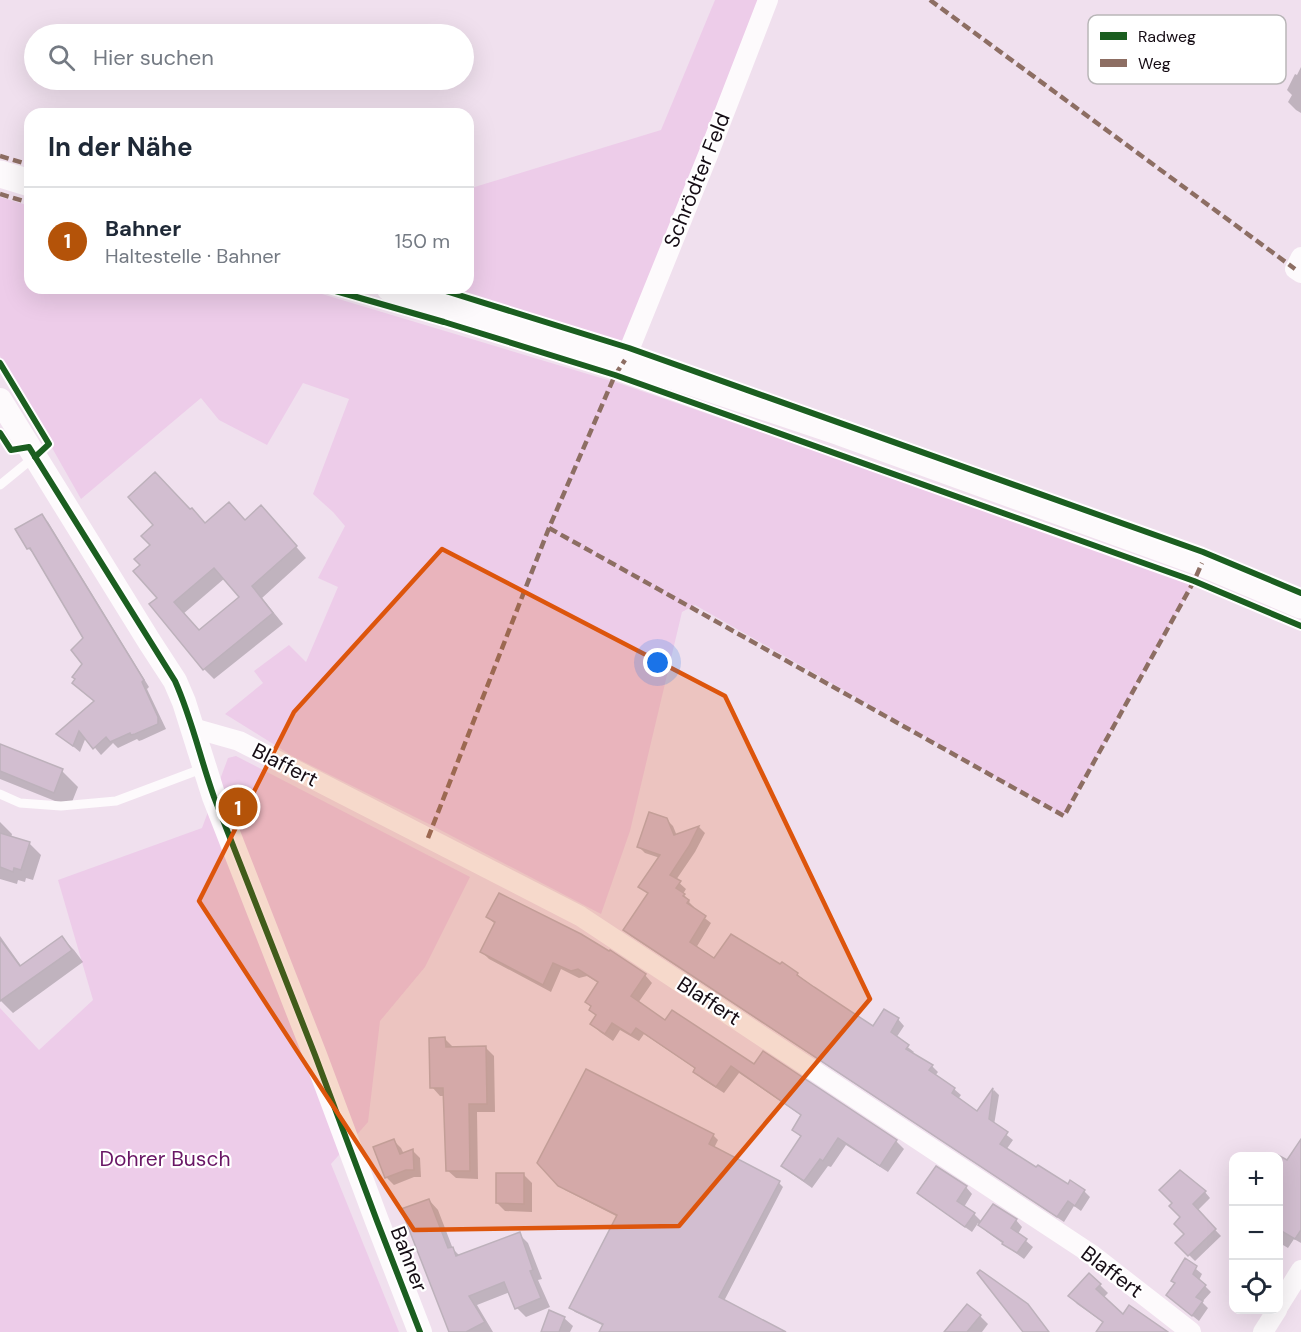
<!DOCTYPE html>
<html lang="de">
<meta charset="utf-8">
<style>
body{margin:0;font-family:"DM Sans",sans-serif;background:#f6f6f7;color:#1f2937}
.controls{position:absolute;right:18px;bottom:18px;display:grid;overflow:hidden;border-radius:12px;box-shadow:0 6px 24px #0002}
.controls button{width:54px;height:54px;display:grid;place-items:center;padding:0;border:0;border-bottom:2px solid #e0e1e3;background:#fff;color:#1f2937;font:30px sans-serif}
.you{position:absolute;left:658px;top:663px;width:21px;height:21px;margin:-15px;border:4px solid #fff;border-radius:50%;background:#1a73e8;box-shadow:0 0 0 9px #1a73e833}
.badge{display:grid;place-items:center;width:39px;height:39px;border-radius:50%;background:#b45309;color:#fff;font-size:20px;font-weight:700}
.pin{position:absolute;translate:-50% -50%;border:3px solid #fff;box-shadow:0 2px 6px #0006}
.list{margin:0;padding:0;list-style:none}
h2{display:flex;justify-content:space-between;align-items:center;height:78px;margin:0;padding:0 24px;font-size:26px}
h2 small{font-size:20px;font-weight:400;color:#747a83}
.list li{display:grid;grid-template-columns:39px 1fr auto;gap:18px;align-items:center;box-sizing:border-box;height:108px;padding:0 24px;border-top:2px solid #e0e1e3}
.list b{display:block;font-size:22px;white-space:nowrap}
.list p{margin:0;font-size:20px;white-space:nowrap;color:#747a83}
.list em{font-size:20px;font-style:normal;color:#747a83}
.icon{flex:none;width:33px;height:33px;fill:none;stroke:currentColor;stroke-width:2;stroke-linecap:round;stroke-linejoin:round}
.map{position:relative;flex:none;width:1301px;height:1332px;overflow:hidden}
.search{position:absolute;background:#fff;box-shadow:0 6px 24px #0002;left:24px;top:24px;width:450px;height:66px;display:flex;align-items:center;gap:15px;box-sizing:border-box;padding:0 21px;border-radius:33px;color:#747a83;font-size:22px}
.panel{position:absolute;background:#fff;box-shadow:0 6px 24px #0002;left:24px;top:108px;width:450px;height:186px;border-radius:18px}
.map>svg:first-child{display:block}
.green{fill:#edcce9}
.shadow{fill:#0003;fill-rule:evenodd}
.building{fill:#d2bed0;stroke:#bdb1bb;stroke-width:1.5;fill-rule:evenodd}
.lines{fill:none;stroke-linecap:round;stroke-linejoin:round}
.service{stroke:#fdfafc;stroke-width:9}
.minor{stroke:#fdfafc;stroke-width:20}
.tertiary{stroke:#fdfafc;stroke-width:24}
.secondary{stroke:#fdfafc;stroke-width:27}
.quiet{stroke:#8d6e63;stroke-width:4.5;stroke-dasharray:9 4.5;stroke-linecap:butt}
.cycleway-casing{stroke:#fff;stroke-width:10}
.cycleway{stroke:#1b5e20;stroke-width:6}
.marked{fill:#dd550c;fill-opacity:0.2;stroke:#dd550c;stroke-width:4.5;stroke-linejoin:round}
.labels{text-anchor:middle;stroke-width:4.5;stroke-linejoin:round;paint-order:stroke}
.street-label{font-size:21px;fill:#150c14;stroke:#fff}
.park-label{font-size:21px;fill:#691665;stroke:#fff}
.key{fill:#fff;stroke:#b9b6b8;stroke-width:1.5}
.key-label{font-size:16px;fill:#150c14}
</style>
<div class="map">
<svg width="1301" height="1332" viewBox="0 0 1301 1332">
<rect width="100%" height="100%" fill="#f0e0ee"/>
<g class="green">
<polygon points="715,0 759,0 629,348 435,288 468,288 468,189 661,130"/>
<polygon points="0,197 30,206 30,288 302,288 621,384 1194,581 1064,816 695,605 682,612 630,831 601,914 429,824 294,757 225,714 263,683 254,671 289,645 306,662 338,587 318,578 345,526 333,512 313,494 349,399 303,383 267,445 219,420 201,398 81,499 0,356"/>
<polygon points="236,756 470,877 425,967 380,1021 368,1122 331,1164 399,1332 0,1332 0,1008 39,1050 93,1000 58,880 202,828 228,758"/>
</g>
<g class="shadow">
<polygon points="1301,67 1301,113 1296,110 1288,102 1292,95 1287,90 1295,74 1297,75"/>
<path d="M190 511 206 524 271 518 306 558 262 598 283 624 214 679 204 669 159 598ZM225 578 241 597 199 631 183 614Z"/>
<polygon points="41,516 48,522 149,687 147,689 166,729 142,740 139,741 137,739 118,748 113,743 101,755 86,737 80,752 58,734 95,702 84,664 85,639 35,555 28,548"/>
<polygon points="0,746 62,771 78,787 70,807 0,779"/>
<polygon points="666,819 673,826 677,836 699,827 705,833 695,852 676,880 686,889 683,894 690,901 689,902 694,907 693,909 711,923 696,948 715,960 780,966 797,974 804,980 874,1028 898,1019 904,1026 896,1038 914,1052 912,1054 932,1066 938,1072 935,1076 954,1089 961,1095 958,1099 978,1113 994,1090 999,1095 994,1125 1013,1140 1006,1150 1068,1186 1084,1191 1090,1197 1081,1211 1074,1206 1064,1222 631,936 625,930 649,894 640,887 660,858 645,853 639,847"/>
<polygon points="0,822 12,834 11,838 29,843 41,855 33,880 26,878 25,882 18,880 17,884 0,879"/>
<polygon points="488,917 645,975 652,983 638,1003 666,1022 754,1066 763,1053 896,1141 904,1149 888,1172 846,1145 831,1167 828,1166 812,1188 791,1173 783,1166 801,1137 794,1130 802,1116 739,1073 724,1093 702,1079 695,1072 696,1069 644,1034 639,1041 620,1030 613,1041 600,1032 592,1024 597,1016 587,1002 599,983 587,976 579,978 561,969 551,992 489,959 482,952 496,925"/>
<polygon points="0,936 22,967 62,938 74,950 83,962 13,1013 0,1000"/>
<polygon points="445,1039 453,1047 486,1048 494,1056 495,1112 477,1112 478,1179 456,1178 447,1170 445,1096 440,1096 432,1087"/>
<polygon points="713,1135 718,1140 714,1148 779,1183 783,1187 724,1301 782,1332 600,1332 604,1326 575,1312 570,1308 618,1217 565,1190 538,1163"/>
<polygon points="394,1141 401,1148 404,1154 413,1151 420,1158 421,1177 414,1177 394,1185 387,1178 375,1148"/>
<polygon points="1301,1142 1301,1243 1294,1239 1288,1248 1278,1242 1278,1158 1288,1162"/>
<polygon points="524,1175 532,1183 532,1212 505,1211 497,1203"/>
<polygon points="966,1187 972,1194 964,1207 974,1214 982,1222 1016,1220 1022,1227 1018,1234 1033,1247 1024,1259 987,1232 978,1223 972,1232 925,1199 919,1193"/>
<polygon points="1205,1192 1210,1198 1197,1211 1221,1236 1195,1261 1177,1243 1186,1234 1182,1217 1171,1206"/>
<polygon points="429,1200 438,1210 453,1249 460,1256 519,1234 528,1243 542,1279 538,1280 550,1307 526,1317 517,1308 510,1292 477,1305 493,1332 451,1332"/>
<polygon points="1185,1260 1202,1274 1199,1280 1211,1292 1202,1302 1208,1308 1199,1321 1174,1301 1177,1284"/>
<polygon points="1100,1285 1108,1293 1103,1298 1123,1316 1163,1332 1098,1332 1104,1323 1077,1304 1070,1296"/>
<polygon points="980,1316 988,1324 982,1332 946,1332"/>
<polygon points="564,1318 573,1326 570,1332 542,1332"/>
</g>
<g class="building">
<path d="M155 472 190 509 192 508 205 523 229 502 245 520 261 505 297 546 252 586 273 613 203 670 149 604 157 598 133 571 140 565 134 559 150 545 141 536 153 525 128 497ZM214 568 239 597 199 630 174 602Z"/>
<polygon points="42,514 144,680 142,682 158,717 158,724 135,734 131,735 130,733 110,742 106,737 93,749 79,731 73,746 56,734 94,701 72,683 75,679 72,677 82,664 71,650 83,638 30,548 27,549 15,529"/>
<polygon points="0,744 63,769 54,793 0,771"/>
<polygon points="649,812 667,818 674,835 699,826 689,846 670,875 681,881 676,888 685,894 683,896 689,900 687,903 706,916 690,942 714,958 731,934 780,964 782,962 798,973 797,975 814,987 873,1026 884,1009 899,1018 891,1032 909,1045 906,1049 933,1065 929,1070 955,1088 952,1093 977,1111 993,1088 989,1119 1008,1132 1000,1144 1036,1167 1038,1165 1068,1184 1070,1180 1085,1190 1075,1206 1068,1201 1057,1217 623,930 648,893 638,887 660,855 637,847"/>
<polygon points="0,833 30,842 21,870 14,868 13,872 0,867"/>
<polygon points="499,893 581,934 609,951 610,950 646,974 631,996 665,1020 672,1010 754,1064 763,1051 897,1140 880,1166 838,1138 823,1161 820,1159 804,1181 781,1166 801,1136 792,1130 801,1115 731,1066 716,1087 693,1072 695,1068 636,1028 631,1035 612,1023 605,1034 590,1024 596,1015 589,1010 591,1006 585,1002 598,982 578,969 571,971 553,963 543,985 480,952 495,922 486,917"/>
<polygon points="62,936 72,950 0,1001 0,939 20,966"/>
<polygon points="445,1037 446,1047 486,1046 487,1104 469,1104 470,1171 446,1171 443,1088 430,1088 429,1038"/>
<polygon points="586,1069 714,1134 709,1144 780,1181 719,1297 786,1332 599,1332 603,1324 569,1308 617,1215 558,1186 537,1163"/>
<polygon points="394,1139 400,1154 413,1149 414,1170 406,1170 385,1178 373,1147"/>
<polygon points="1301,1139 1301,1230 1295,1239 1278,1229 1278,1155 1287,1160"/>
<polygon points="936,1166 967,1186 957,1201 975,1213 965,1227 917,1193"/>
<polygon points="1180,1170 1206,1191 1193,1204 1216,1229 1188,1256 1175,1243 1184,1234 1174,1224 1180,1217 1169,1206 1172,1203 1159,1190"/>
<polygon points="496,1173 524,1173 524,1204 496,1203"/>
<polygon points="429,1199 448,1248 453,1247 456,1256 520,1232 533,1270 530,1271 541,1298 515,1309 504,1282 469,1296 485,1322 466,1332 449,1332 401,1209"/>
<polygon points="993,1204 1017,1219 1011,1228 1027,1239 1017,1253 1002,1244 1003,1242 978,1225"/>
<polygon points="1185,1258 1197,1266 1193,1274 1206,1285 1196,1297 1203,1301 1192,1316 1166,1295 1175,1283 1171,1281"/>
<polygon points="980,1270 1028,1304 1049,1332 1023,1332 977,1273"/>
<polygon points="1089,1273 1101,1284 1096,1289 1123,1314 1129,1305 1168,1332 1096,1332 1103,1322 1068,1296"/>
<polygon points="967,1304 981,1315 967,1332 944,1332"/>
<polygon points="549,1310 565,1317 559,1332 541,1332"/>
</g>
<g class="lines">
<g class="service">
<polyline points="0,485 33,458"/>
<polyline points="0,794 20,803 61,806 116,801 204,768"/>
</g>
<g class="minor">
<polyline points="1301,257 1295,269 1301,273"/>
<polyline points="625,360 708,155 768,0"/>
<polyline points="193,728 239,741 580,916 1091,1254 1191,1332"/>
<polyline points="1278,1307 1301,1270"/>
<polyline points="1263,1332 1277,1310"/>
</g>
<polyline class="tertiary" points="0,400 149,641 175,681 184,702 214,797 315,1055 377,1221 420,1332"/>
<g class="secondary">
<polyline points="0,174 30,183"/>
<polyline points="390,288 470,311 625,360 840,432 1202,563 1301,605"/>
</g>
<g class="quiet">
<polyline points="930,0 1295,269"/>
<polyline points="0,156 30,165"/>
<polyline points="0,194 30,203"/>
<polyline points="549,528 1064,816 1194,581 1202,563"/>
<polyline points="428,838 549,528 615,375 625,360"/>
</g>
<defs>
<g id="cycleway">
<polyline points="325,288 444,322 615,375 1194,581 1301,626"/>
<polyline points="436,288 629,348 1203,552 1301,593"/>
<polyline points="0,363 49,444 35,457"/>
<path d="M0 433 11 450 29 447 175 681C192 719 200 758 214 797L315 1055 377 1221 420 1332"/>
</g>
</defs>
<use href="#cycleway" class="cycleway-casing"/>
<use href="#cycleway" class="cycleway"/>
</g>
<path class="marked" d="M442 549 725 696 870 999 679 1226 414 1230 199 901 294 712Z"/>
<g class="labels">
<g class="street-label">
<text transform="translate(697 180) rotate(-68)" y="7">Schrödter Feld</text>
<text transform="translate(285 765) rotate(27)" y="7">Blaffert</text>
<text transform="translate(709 1001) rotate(33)" y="7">Blaffert</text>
<text transform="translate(409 1259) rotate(69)" y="7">Bahner</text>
<text transform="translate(1112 1272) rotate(37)" y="7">Blaffert</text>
</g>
<g class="park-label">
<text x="165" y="1166">Dohrer Busch</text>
</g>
</g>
<rect x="1088" y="15" width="198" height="69" rx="9" class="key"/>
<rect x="1100" y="32" width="27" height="8" fill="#1b5e20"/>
<rect x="1100" y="59" width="27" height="8" fill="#8d6e63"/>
<g class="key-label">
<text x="1138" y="42">Radweg</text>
<text x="1138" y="69">Weg</text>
</g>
</svg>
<div class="controls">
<button>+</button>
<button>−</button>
<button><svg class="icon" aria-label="locate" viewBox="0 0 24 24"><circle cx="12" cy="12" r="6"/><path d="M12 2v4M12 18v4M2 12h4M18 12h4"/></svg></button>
</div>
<div class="you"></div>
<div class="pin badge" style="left:238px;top:807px">1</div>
<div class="search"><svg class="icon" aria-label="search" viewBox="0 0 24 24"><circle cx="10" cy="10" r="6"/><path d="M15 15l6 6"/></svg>Hier suchen</div>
<section class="panel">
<h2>In der Nähe<small></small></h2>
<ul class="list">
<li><span class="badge">1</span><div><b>Bahner</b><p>Haltestelle · Bahner</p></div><em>150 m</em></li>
</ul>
</section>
</div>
